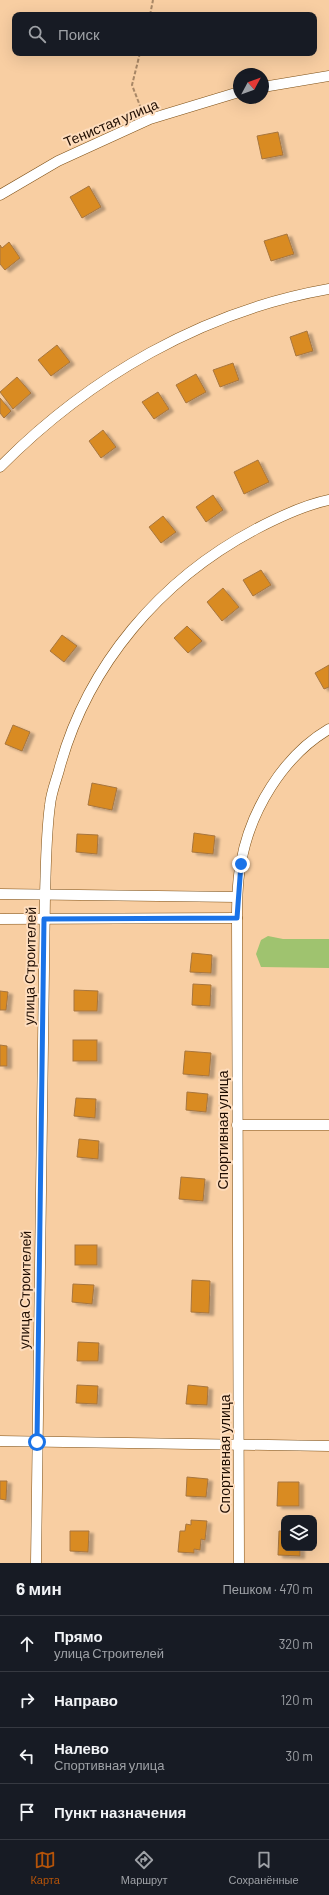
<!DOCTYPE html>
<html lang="ru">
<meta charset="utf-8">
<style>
body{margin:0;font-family:Barlow,sans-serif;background:#242831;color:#f1f3f6}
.controls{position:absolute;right:12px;bottom:12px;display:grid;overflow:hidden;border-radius:8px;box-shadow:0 4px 16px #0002}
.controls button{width:36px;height:36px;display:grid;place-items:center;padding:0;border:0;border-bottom:1px solid #363941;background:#171b24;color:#f1f3f6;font:20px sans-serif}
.compass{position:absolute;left:233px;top:68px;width:36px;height:36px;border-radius:50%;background:#171b24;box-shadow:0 4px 16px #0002;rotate:49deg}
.stop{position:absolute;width:12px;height:12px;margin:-9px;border:3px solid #1a73e8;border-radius:50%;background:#fff}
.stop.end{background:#1a73e8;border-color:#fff;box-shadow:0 1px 4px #0008}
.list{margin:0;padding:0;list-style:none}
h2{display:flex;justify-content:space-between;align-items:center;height:52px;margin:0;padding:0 16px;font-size:17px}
h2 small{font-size:13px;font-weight:400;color:#9ea1a6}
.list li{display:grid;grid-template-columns:26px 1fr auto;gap:12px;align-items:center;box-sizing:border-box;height:56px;padding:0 16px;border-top:1px solid #363941}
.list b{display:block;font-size:15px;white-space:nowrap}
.list p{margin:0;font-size:13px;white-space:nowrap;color:#9ea1a6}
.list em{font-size:13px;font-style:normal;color:#9ea1a6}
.icon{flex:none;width:22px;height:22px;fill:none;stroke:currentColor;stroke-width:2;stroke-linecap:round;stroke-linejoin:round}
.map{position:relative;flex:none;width:329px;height:1563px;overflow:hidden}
.search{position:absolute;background:#171b24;box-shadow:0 4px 16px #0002;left:12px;right:12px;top:12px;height:44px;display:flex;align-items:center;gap:10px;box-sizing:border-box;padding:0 14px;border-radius:8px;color:#9ea1a6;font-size:15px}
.sheet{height:276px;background:#171b24}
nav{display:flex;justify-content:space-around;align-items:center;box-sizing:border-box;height:56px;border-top:1px solid #363941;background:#171b24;font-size:11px;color:#9ea1a6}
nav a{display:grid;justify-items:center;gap:2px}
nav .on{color:#b45309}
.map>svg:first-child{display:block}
.green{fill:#9fc36f}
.building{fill:#d98b20;stroke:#a77640;filter:url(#shadow)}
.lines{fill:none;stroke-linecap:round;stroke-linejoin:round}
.minor-casing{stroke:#7d4f15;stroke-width:11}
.path{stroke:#a88766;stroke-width:2;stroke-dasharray:4 2;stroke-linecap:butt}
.minor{stroke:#fff;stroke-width:10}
.route{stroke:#1a73e8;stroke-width:5}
.labels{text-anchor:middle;stroke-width:4;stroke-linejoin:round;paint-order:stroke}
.street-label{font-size:14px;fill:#1e0c00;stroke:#feddbd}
</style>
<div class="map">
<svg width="329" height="1563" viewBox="0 0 329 1563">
<defs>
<filter id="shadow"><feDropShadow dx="4.5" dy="2.5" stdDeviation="1" flood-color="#0004"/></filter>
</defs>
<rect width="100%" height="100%" fill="#f8cea2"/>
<polygon class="green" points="268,936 283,939 329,939 329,968 261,967 256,954 261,940"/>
<g class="building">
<polygon points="278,132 283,155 262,159 257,136"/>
<polygon points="89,186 101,207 82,218 70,197"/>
<polygon points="287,234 294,254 271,261 264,241"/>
<polygon points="9,242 20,258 5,270 0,264 0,245 2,248"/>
<polygon points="307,331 313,351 296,356 290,337"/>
<polygon points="57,345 70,362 51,376 38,360"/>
<polygon points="233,363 239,380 220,387 213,370"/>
<polygon points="196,374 206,392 186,403 176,385"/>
<polygon points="17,377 31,393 13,409 0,392"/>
<polygon points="158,392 169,409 154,419 142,402"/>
<polygon points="0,398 11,411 4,418 0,413"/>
<polygon points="103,430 116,447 101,458 89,441"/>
<polygon points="258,460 269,482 244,494 234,472"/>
<polygon points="213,495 223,510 206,522 196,507"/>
<polygon points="163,516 176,532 161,543 149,527"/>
<polygon points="261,570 271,585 253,596 243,580"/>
<polygon points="223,588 239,607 222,621 207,602"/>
<polygon points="187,626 202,641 188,653 174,638"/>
<polygon points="62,635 77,646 64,662 50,651"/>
<polygon points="329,665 329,687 324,689 315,673"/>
<polygon points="13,725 30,732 22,751 5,744"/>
<polygon points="92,783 117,788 112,810 88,805"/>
<polygon points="194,833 215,836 213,854 192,852"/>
<polygon points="77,834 98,835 97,854 76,852"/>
<polygon points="192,953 212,955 211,973 190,972"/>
<polygon points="193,984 211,985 210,1006 192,1005"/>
<polygon points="74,990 98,991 97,1011 74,1011"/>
<polygon points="0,991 8,992 6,1010 0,1010"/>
<rect x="73" y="1040" width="24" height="21"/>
<polygon points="0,1045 7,1046 7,1066 0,1066"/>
<polygon points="185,1051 211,1053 209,1076 183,1074"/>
<polygon points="187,1092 208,1094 206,1112 186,1110"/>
<polygon points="76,1098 96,1099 95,1118 74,1116"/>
<polygon points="79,1139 99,1141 98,1159 77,1157"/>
<polygon points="181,1177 205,1179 203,1201 179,1199"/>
<rect x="75" y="1245" width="22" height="20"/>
<polygon points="192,1280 210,1281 209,1313 191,1312"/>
<polygon points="73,1284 94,1285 92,1304 72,1302"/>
<polygon points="78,1342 99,1343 98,1361 77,1361"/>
<polygon points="77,1385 98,1386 97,1404 76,1403"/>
<polygon points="188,1385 208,1387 207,1405 186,1404"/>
<polygon points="187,1477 208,1479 206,1497 186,1496"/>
<polygon points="0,1481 7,1481 6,1500 0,1499"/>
<polygon points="278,1482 299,1482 299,1506 277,1506"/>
<polygon points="191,1520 207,1521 205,1540 201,1539 200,1550 194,1549 194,1553 178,1552 180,1531 185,1531 186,1524 191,1525"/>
<polygon points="70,1531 89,1531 88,1552 70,1551"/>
<polygon points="279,1531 284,1531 284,1548 300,1548 300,1556 278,1555"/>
</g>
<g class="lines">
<defs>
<g id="minor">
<polyline points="263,87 329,76"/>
<polyline points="0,195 58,161 150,119 239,92"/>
<path d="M0 467C89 377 203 311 329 289"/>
<polyline points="0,894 237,897"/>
<polyline points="0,919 237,918"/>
<polyline points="237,1125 329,1125"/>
<polyline points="0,1441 329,1446"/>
<path d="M36 1563 45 895C46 865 46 834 50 805 51 793 56 781 59 770 87 665 161 579 256 529 279 517 304 505 329 500"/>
<path d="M239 1563 237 918C237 900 237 881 241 863 250 811 283 756 329 729"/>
</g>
</defs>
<use href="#minor" class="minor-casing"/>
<g class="path">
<polyline points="150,15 153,0"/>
<polyline points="140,53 132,85 142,111"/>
</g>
<use href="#minor" class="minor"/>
</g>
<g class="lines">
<polyline class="route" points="37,1442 44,919 237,918 241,864"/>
</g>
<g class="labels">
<g class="street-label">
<text transform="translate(111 123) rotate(-23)" y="5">Тенистая улица</text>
<text transform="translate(30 966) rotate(-89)" y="5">улица Строителей</text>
<text transform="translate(223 1130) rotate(-90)" y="5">Спортивная улица</text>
<text transform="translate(25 1290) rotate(-89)" y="5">улица Строителей</text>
<text transform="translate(225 1454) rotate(-90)" y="5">Спортивная улица</text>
</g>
</g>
</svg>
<div class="controls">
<button><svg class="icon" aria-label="layers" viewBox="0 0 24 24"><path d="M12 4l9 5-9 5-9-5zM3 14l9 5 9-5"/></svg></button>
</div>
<svg class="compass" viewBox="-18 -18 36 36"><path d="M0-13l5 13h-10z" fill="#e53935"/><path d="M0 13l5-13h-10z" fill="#9ea1a6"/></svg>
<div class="stop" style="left:37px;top:1442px"></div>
<div class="stop end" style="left:241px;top:864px"></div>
<div class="search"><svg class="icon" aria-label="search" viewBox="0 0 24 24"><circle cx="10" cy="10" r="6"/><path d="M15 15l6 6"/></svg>Поиск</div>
</div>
<section class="sheet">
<h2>6 мин<small>Пешком · 470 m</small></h2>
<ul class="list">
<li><svg class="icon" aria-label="ahead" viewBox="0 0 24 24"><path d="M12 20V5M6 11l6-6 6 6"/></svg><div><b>Прямо</b><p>улица Строителей</p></div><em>320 m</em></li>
<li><svg class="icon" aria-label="right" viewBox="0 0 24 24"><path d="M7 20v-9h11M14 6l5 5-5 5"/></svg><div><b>Направо</b></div><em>120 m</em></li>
<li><svg class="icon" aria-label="left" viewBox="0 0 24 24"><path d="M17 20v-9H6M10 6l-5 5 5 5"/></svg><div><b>Налево</b><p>Спортивная улица</p></div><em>30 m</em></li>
<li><svg class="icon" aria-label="arrive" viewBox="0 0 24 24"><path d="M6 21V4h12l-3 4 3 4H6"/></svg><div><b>Пункт назначения</b></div></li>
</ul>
</section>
<nav>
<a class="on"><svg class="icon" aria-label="map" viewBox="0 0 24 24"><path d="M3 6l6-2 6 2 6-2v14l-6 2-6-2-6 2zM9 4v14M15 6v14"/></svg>Карта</a>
<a><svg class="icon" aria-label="directions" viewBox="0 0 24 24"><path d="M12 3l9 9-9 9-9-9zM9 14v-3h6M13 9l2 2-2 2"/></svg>Маршрут</a>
<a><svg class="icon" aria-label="saved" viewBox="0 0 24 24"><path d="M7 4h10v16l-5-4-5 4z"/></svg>Сохранённые</a>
</nav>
